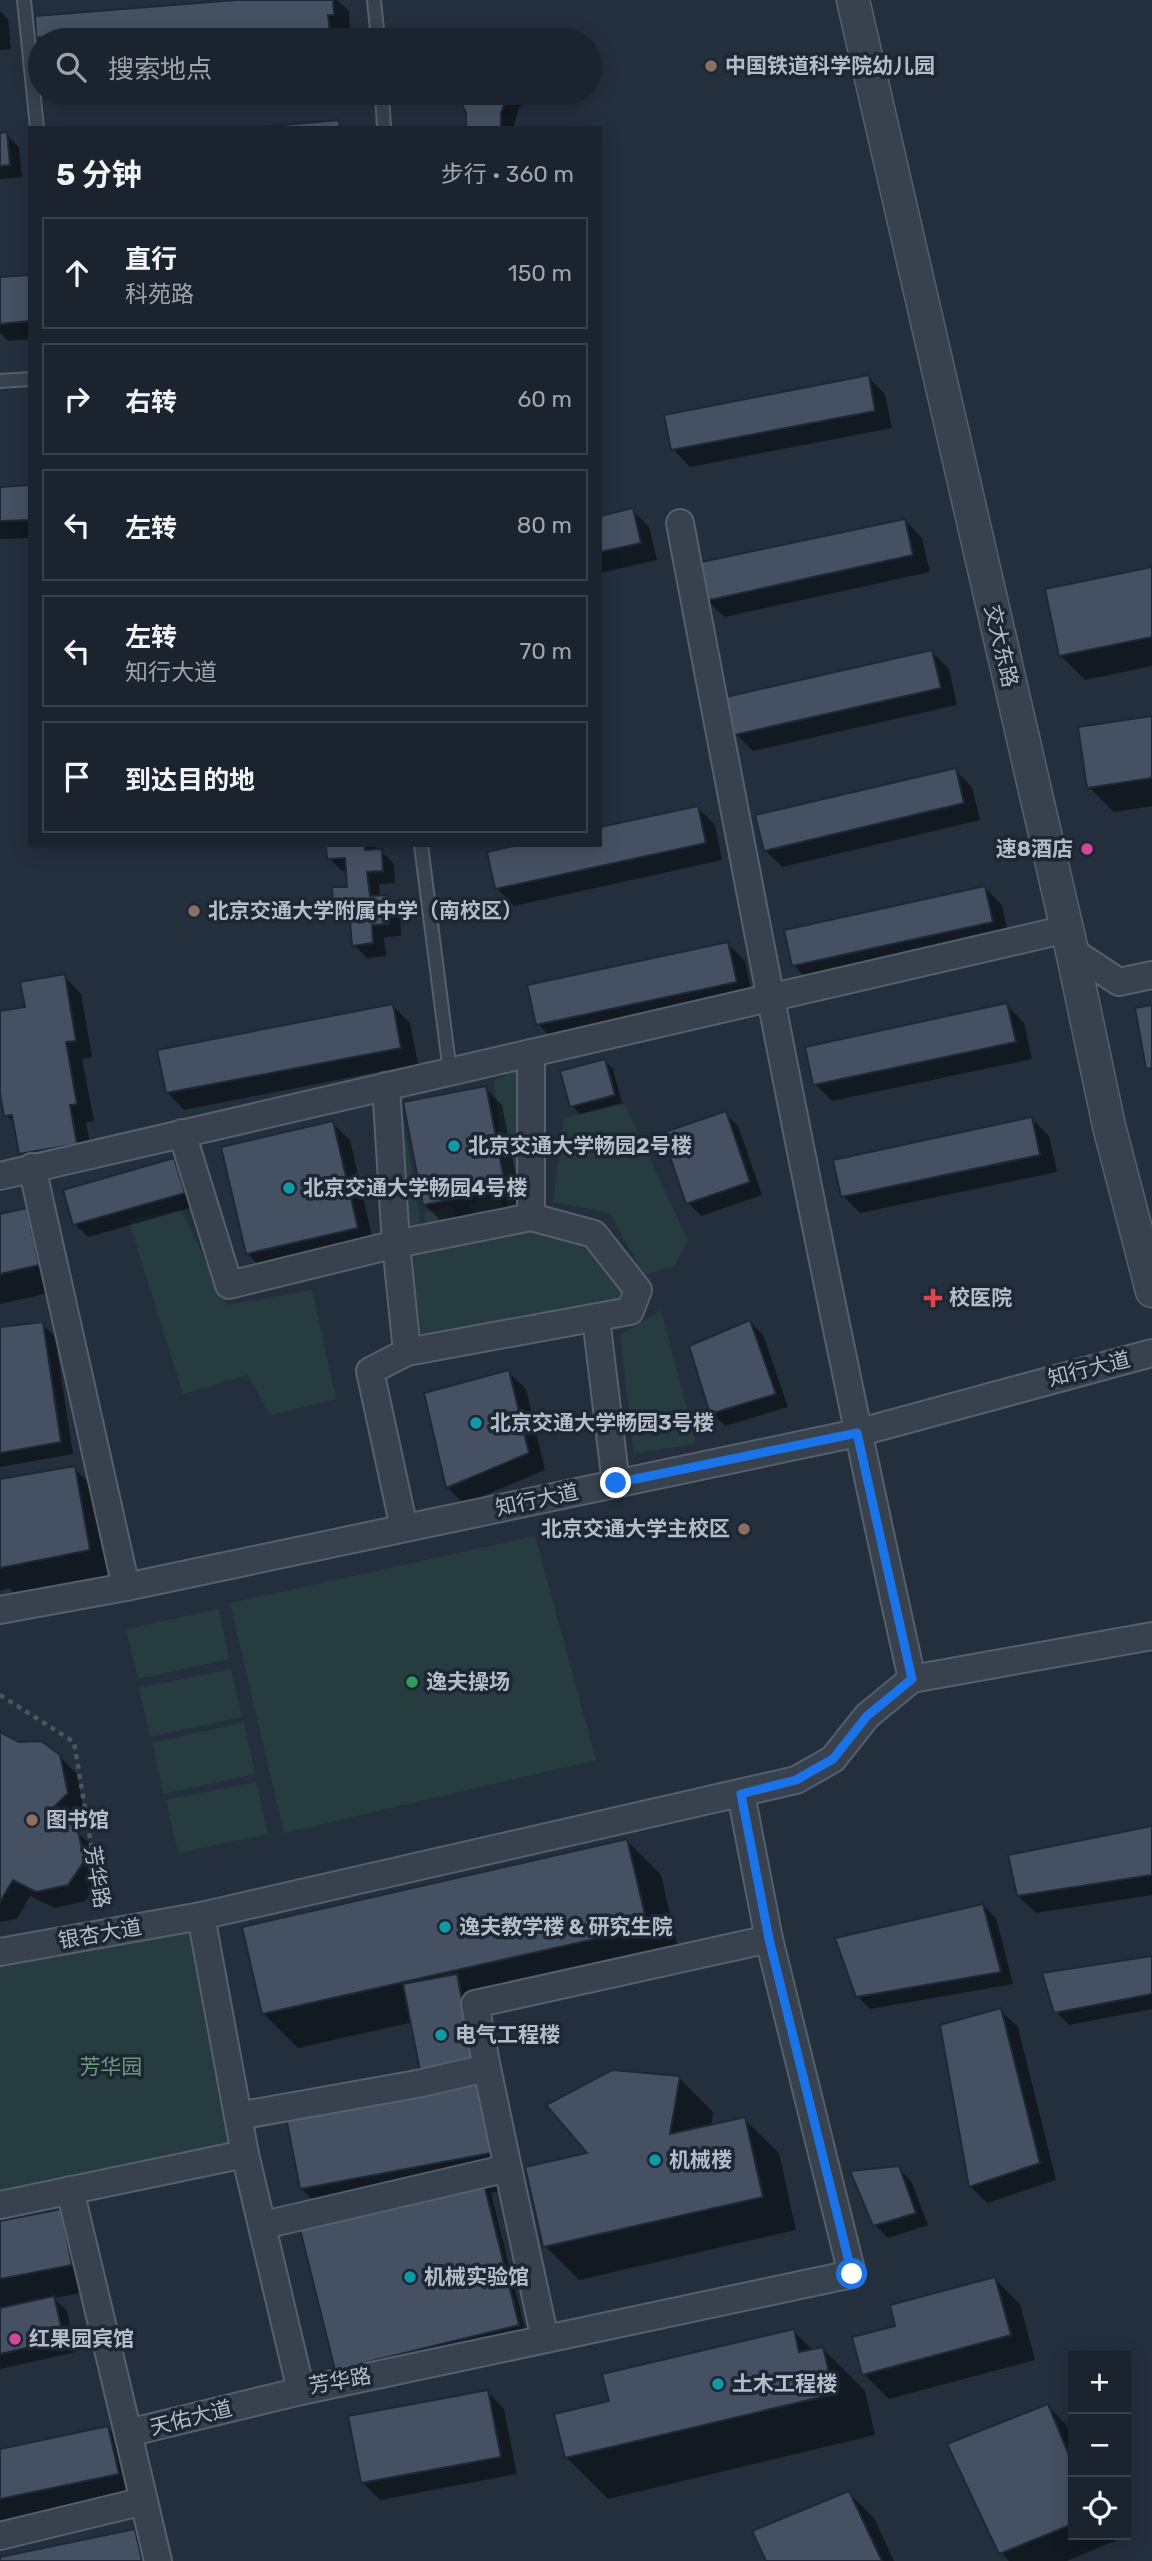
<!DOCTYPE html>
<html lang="zh">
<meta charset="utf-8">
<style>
body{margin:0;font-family:Rubik,"Noto Sans SC",sans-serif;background:#242b36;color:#f1f3f6}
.controls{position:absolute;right:21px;bottom:21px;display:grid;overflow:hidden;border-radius:0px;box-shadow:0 4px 18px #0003}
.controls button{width:63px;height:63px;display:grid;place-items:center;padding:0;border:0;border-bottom:2px solid #39404a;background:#1b232e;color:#f1f3f6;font:35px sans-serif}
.stop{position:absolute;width:21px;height:21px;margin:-16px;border:5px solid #1a73e8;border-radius:50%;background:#fff}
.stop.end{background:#1a73e8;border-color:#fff;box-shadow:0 2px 7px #0008}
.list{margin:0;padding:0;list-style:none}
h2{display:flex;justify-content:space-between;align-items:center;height:91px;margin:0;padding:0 28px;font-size:30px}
h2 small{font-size:23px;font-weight:400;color:#a0a4aa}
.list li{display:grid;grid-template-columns:46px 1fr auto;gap:21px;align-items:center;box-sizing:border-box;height:112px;margin:0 14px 14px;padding:0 14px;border:2px solid #39404a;border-radius:0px}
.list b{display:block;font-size:26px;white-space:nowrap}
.list p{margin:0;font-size:23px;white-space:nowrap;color:#a0a4aa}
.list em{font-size:23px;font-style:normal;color:#a0a4aa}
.icon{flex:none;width:38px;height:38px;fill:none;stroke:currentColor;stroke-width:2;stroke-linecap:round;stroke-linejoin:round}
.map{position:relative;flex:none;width:1152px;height:2561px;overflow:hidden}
.search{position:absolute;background:#1b232e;box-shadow:0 4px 18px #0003;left:28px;top:28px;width:574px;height:77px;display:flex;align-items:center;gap:18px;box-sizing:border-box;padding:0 24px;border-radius:38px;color:#a0a4aa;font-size:26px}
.panel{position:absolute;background:#1b232e;box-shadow:0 4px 18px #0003;left:28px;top:126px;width:574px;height:721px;border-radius:0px}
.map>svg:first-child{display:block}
.green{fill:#263c3f}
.shadow{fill:#0007}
.building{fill:#455162;stroke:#1f2835;stroke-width:2}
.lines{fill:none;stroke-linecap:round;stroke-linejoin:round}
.service-casing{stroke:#565f6c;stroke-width:16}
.minor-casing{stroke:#565f6c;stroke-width:30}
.tertiary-casing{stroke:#565f6c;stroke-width:35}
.path{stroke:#44595c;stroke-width:4.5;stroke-dasharray:5 5;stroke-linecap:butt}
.service{stroke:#38414e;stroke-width:12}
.minor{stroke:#38414e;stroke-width:26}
.tertiary{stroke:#38414e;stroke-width:32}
.route{stroke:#1a73e8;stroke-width:9}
.education-dot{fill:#8d6e63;stroke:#1d2633;stroke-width:2.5}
.hotel-dot{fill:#d1479c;stroke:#1d2633;stroke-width:2.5}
.culture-dot{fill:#0f9aa8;stroke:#1d2633;stroke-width:2.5}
.health-dot{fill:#e0444e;stroke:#1d2633;stroke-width:2.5}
.leisure-dot{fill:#2e9e5b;stroke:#1d2633;stroke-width:2.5}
.labels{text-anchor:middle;stroke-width:7;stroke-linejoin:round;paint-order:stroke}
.poi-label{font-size:21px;font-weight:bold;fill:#b4bcc9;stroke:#1d2633;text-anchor:start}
.street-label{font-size:21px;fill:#b4bcc9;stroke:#1d2633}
.park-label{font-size:21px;fill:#6b9a76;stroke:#1d2633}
</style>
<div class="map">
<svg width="1152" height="2561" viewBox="0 0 1152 2561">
<rect width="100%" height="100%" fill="#242f3e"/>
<g class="green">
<polygon points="522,1069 525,1203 507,1209 494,1080"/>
<polygon points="400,1100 422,1230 405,1233 392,1103"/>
<polygon points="625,1104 688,1241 674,1266 644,1275 610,1213 553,1202 564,1118"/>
<polygon points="502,1194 502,1207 472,1216 469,1204"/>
<polygon points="452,1205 455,1220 426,1227 424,1213"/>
<polygon points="181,1210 227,1305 312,1290 336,1399 270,1415 248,1375 183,1394 128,1219"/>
<polygon points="529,1226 583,1240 622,1287 618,1301 415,1335 405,1252"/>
<polygon points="661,1310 696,1444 634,1453 620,1335"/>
<polygon points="535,1536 596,1760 284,1833 230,1603"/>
<polygon points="219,1609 229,1659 138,1679 126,1629"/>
<polygon points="231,1669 242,1717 150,1737 139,1688"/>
<polygon points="244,1722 255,1774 163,1794 153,1743"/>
<polygon points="256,1782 268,1834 178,1853 166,1800"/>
<polygon points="202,1925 235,2156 0,2204 0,1960"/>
</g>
<g class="shadow">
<polygon points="258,0 337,0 349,11 350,31 344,32 345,40 41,40 38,37"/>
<polygon points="0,11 8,19 11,49 0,50"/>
<polygon points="438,93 537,93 519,108 513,128 468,128 468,112 465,106"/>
<polygon points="6,134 19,147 22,177 0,179 0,135"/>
<polygon points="28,277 30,278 30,339 8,341 0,333 0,279"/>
<polygon points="868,377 885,394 892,428 690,467 673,449"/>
<polygon points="30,487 30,538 0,539 0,488"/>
<polygon points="632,510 649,527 657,560 600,573 600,517"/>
<polygon points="905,520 922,538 930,572 724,617 707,600"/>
<polygon points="1152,568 1152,666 1085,680 1060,655"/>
<polygon points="932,652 949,669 957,705 753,751 736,734"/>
<polygon points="1152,718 1152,806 1114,812 1089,787"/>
<polygon points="955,770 972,787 980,820 782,867 765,850"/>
<polygon points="698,808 715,825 722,860 514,906 496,888"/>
<polygon points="328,845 376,845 376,851 381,851 394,864 395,883 379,884 380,897 387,897 400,910 401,936 384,937 386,956 367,958 354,945 352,921 348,921 335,908 349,888 347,871 342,871 329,858"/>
<polygon points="985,888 1002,905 1009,939 811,983 794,965"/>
<polygon points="728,944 745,961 753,999 555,1041 538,1024"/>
<polygon points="64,976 81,994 92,1057 82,1059 94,1121 86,1122 93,1161 38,1170 21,1153 16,1125 6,1115 0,1084 0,1013 27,1008"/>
<polygon points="1007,1005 1024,1023 1032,1059 832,1101 815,1084"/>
<polygon points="393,1006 410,1023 418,1064 184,1110 167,1092"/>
<polygon points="605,1061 613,1069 622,1103 580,1114 572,1106"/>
<polygon points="485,1088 502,1105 522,1206 442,1222 424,1204"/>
<polygon points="725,1113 738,1126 762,1195 701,1216 688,1203"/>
<polygon points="1032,1119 1049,1136 1057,1172 860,1213 843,1196"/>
<polygon points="332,1123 350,1140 374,1245 264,1271 247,1253"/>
<polygon points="174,1160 187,1173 197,1206 88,1237 75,1224"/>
<polygon points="27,1210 52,1235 63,1290 0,1304 0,1215"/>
<polygon points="750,1322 763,1335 788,1407 725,1426 712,1413"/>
<polygon points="42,1324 55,1337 73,1454 0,1467 0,1329"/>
<polygon points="508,1372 526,1389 545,1470 464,1504 447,1487"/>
<polygon points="74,1468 99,1493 114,1575 15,1594 9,1588 0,1591 0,1481"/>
<polygon points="0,1729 3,1735 19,1744 59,1756 77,1774 84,1811 70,1826 94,1847 102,1878 85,1901 55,1908 30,1896 17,1919 0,1922"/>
<polygon points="1152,1828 1152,1895 1036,1913 1018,1896"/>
<polygon points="627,1841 661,1875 681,1961 490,2010 524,2187 491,2193 526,2333 345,2378 337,2369 335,2222 301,2188 425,2087 413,2022 298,2048 264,2014"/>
<polygon points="983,1905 996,1918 1013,1984 870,2009 857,1996"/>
<polygon points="1152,1958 1152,2009 1069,2025 1056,2012"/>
<polygon points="1000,2010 1018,2027 1056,2180 987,2203 970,2186"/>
<polygon points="679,2078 713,2112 711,2127 744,2119 779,2153 796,2230 579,2280 545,2246 590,2154"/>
<polygon points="898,2168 911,2181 928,2225 888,2238 875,2225"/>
<polygon points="60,2211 85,2236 96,2290 54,2298 67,2311 76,2352 0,2369 0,2223"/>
<polygon points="995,2279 1020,2304 1035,2360 889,2399 864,2374"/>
<polygon points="793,2331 814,2351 823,2349 865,2391 875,2435 608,2499 566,2457 611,2402"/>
<polygon points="487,2391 504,2409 517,2474 380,2500 363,2483"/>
<polygon points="1048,2406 1073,2432 1073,2535 1115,2535 1117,2540 1067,2561 1009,2561 1001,2552"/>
<polygon points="108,2428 133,2453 143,2499 0,2529 0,2451"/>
<polygon points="849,2493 874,2518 894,2561 768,2561"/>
<polygon points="134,2531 159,2556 161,2561 0,2561"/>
</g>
<g class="building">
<polygon points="236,0 333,0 334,15 328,15 330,33 235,40 44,40 44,37 36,38 35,16"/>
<polygon points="448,93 509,93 501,113 501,128 466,128 466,113 459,98"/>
<polygon points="339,120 340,128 248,128"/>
<polygon points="7,132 10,165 0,166 0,133"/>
<polygon points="29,275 30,321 0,324 0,277"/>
<polygon points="869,375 875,411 671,450 664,415"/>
<polygon points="30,485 30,520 0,521 0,487"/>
<polygon points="633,508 641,543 600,552 600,516"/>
<polygon points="905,519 913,555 705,601 697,563"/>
<polygon points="1152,567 1152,637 1059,656 1045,589"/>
<polygon points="932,650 941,688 734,735 726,697"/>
<polygon points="1152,716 1152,778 1087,788 1078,727"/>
<polygon points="956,768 964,803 764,851 755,815"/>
<polygon points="698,806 706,843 495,889 487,852 518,845 600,845 600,827"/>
<polygon points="326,845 365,845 365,850 382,849 383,871 367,872 370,896 387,895 389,924 372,925 373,943 352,946 349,908 333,909 332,887 347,887 345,858 327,859"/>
<polygon points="985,886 993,922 792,966 784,930"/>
<polygon points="728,942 737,982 536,1025 527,985"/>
<polygon points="65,974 76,1041 66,1042 77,1104 70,1105 77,1144 19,1154 12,1115 4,1116 0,1094 0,1011 25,1007 20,982"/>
<polygon points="1007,1003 1016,1042 813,1085 805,1047"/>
<polygon points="393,1004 401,1048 166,1093 157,1050"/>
<polygon points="1152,1005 1152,1068 1146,1069 1135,1008"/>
<polygon points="605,1059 615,1095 570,1107 560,1071"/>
<polygon points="486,1086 506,1189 423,1205 403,1102"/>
<polygon points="726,1111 750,1182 686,1204 662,1133"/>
<polygon points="1032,1117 1040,1155 841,1197 833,1160"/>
<polygon points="333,1121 358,1228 246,1254 221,1147"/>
<polygon points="174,1158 185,1193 73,1225 63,1190"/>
<polygon points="27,1208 39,1265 0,1274 0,1214"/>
<polygon points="750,1320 776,1394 710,1414 689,1346"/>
<polygon points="43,1322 61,1442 0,1453 0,1327"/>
<polygon points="509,1370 529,1453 446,1488 424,1393"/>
<polygon points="75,1466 90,1550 0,1568 0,1479"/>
<polygon points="0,1732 19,1742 41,1741 60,1755 68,1793 50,1811 77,1828 85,1860 68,1885 36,1892 13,1880 0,1902"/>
<polygon points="1152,1826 1152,1875 1017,1896 1008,1855"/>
<polygon points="627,1839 648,1927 262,2014 242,1927"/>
<polygon points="983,1904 1001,1972 856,1997 835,1938"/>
<polygon points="1152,1956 1152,1994 1054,2013 1042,1973"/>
<polygon points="457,1974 491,2153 300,2189 285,2112 423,2086 403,1984"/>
<polygon points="1001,2008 1040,2163 969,2187 940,2025"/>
<polygon points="612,2070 680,2076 670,2134 745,2117 763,2197 543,2247 525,2167 587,2153 546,2105"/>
<polygon points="899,2166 916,2213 873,2226 850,2171"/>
<polygon points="484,2184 519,2325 335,2370 300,2229"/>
<polygon points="61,2209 72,2265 0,2279 0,2221"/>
<polygon points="995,2277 1011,2335 862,2375 852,2337 895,2326 890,2305"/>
<polygon points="54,2296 64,2339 0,2354 0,2308"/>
<polygon points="794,2329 799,2352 823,2347 834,2394 565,2458 554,2414 609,2401 602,2374"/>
<polygon points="488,2390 501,2457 361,2483 348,2416"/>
<polygon points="1048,2404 1073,2465 1073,2524 999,2554 947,2444"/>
<polygon points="108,2426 119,2474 0,2499 0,2449"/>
<polygon points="849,2491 882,2561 766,2561 752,2531"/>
<polygon points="135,2529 142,2561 0,2561 0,2557"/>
</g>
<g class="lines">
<defs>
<g id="service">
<polyline points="24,0 37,128"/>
<polyline points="374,0 378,40"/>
<polyline points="382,93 384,128"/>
<polyline points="0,381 30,379"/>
<polyline points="421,845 450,1072"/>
</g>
<g id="minor">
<path d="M680 523C753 909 826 1295 912 1679"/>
<polyline points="1072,951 1119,982 1152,975"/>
<polyline points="182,1133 229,1285 396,1244 386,1086"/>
<polyline points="32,1167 126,1587"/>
<polyline points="0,1176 1067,929"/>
<polyline points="596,1318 616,1484"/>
<polyline points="407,1352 630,1311 638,1290 594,1234 531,1217"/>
<polyline points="404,1528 370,1371 407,1352 396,1244 531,1217 531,1053"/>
<polyline points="0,1610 126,1587 857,1433 1152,1353"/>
<polyline points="201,1916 245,2154 301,2391 852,2274 769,1939 741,1794"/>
<polyline points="0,1952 201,1916 796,1780 833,1759 867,1716 912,1679 1152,1636"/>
<polyline points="487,2068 475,2004 769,1939"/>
<polyline points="238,2116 417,2084 487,2068 508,2168"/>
<polyline points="70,2190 128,2433"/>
<polyline points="0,2205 245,2154"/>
<polyline points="264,2225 508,2168 545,2339"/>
<polyline points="0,2536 144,2501"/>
<polyline points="158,2561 128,2433 301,2391"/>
</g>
<polyline id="tertiary" points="853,0 1072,951 1109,1126 1152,1291"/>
</defs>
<use href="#service" class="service-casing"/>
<use href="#minor" class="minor-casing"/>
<use href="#tertiary" class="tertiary-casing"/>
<polyline class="path" points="0,1695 74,1742 102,1911"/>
<use href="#service" class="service"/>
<use href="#minor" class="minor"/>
<use href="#tertiary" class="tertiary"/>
</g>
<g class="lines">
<polyline class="route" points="616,1483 857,1433 912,1679 867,1716 833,1759 796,1780 741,1794 769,1939 852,2274"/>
</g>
<g class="education-dot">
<circle cx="711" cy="66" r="7"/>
<circle cx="194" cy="911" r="7"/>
<circle cx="744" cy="1529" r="7"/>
<circle cx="32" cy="1820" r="7"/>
</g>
<g class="hotel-dot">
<circle cx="1087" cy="849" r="7"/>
<circle cx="15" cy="2339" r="7"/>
</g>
<g class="culture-dot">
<circle cx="454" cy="1146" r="7"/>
<circle cx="289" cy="1188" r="7"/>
<circle cx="476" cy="1423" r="7"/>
<circle cx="445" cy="1927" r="7"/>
<circle cx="441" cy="2035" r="7"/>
<circle cx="655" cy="2160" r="7"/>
<circle cx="410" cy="2277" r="7"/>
<circle cx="718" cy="2384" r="7"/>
</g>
<path class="health-dot" d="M929.5 1287.5h7v7h7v7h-7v7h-7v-7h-7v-7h7z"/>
<circle class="leisure-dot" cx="412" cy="1682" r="7"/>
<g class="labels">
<g class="poi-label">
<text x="725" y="73">中国铁道科学院幼儿园</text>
<text x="1073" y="856" text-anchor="end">速8酒店</text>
<text x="208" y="918">北京交通大学附属中学（南校区）</text>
<text x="468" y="1153">北京交通大学畅园2号楼</text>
<text x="303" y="1195">北京交通大学畅园4号楼</text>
<text x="949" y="1305">校医院</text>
<text x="490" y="1430">北京交通大学畅园3号楼</text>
<text x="730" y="1536" text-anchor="end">北京交通大学主校区</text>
<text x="426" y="1689">逸夫操场</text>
<text x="46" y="1827">图书馆</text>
<text x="459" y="1934">逸夫教学楼 &amp; 研究生院</text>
<text x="455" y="2042">电气工程楼</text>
<text x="669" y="2167">机械楼</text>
<text x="424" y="2284">机械实验馆</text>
<text x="29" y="2346">红果园宾馆</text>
<text x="732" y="2391">土木工程楼</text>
</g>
<g class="street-label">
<text transform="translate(1001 646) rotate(77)" y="7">交大东路</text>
<text transform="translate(1089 1369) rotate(-14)" y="7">知行大道</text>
<text transform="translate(537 1500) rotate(-12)" y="7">知行大道</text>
<text transform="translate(97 1877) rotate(80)" y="7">芳华路</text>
<text transform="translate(100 1934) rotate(-10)" y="7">银杏大道</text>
<text transform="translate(340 2381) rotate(-10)" y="7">芳华路</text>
<text transform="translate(191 2418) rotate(-14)" y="7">天佑大道</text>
</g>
<g class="park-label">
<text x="111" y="2074">芳华园</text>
</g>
</g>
</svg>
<div class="controls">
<button>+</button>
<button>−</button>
<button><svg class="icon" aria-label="locate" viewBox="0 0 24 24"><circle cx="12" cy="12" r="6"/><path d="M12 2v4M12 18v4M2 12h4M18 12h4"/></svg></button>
</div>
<div class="stop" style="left:852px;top:2274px"></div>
<div class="stop end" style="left:616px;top:1483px"></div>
<div class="search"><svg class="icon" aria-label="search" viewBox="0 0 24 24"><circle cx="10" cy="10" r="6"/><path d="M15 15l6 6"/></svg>搜索地点</div>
<section class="panel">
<h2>5 分钟<small>步行 · 360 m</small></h2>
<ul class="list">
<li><svg class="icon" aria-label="ahead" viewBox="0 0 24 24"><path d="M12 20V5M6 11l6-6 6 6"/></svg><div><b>直行</b><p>科苑路</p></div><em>150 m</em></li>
<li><svg class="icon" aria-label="right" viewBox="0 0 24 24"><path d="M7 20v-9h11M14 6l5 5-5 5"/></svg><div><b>右转</b></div><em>60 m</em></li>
<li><svg class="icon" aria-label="left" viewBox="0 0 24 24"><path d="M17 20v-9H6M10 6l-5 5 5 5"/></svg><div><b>左转</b></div><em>80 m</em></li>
<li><svg class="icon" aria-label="left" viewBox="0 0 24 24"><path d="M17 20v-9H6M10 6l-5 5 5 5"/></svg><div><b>左转</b><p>知行大道</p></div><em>70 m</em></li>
<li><svg class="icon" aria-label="arrive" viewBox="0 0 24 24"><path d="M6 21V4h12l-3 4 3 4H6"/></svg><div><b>到达目的地</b></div></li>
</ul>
</section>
</div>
